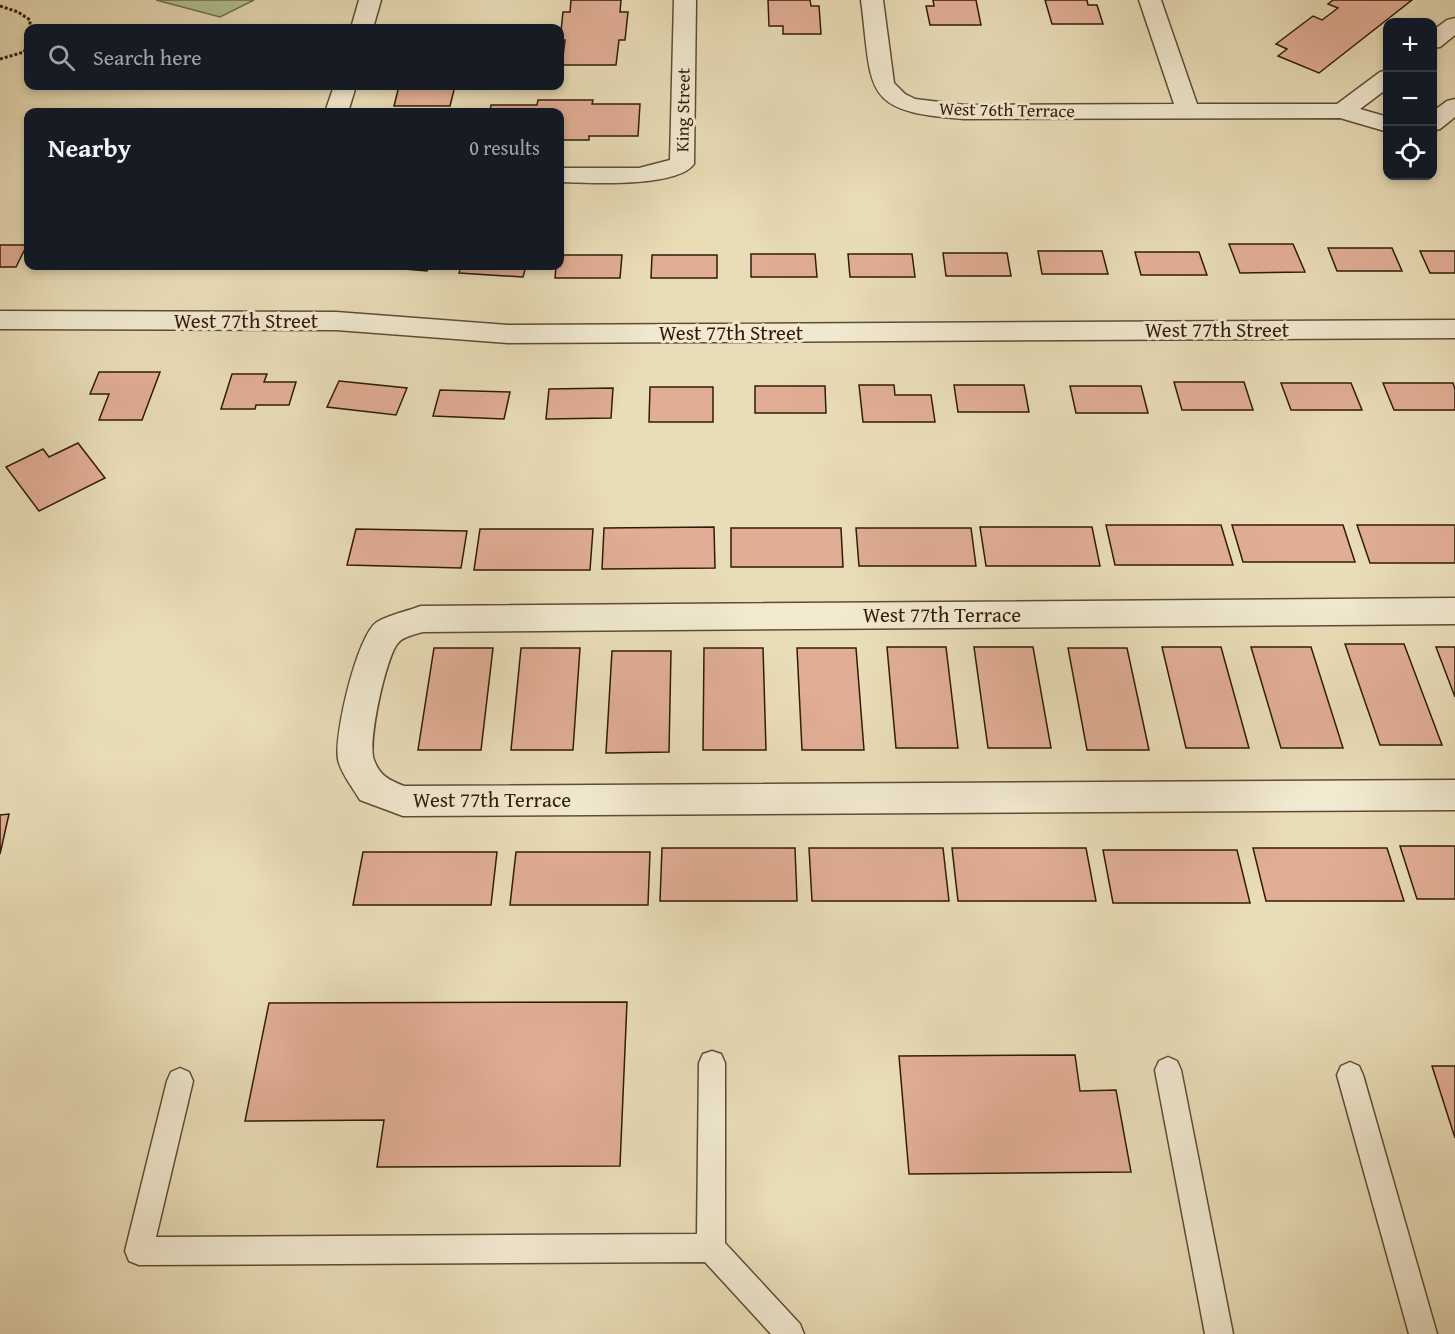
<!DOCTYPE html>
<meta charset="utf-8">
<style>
body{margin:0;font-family:"Gentium Book Plus",serif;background:#20242c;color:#f1f3f6}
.controls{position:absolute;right:18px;top:18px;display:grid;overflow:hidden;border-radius:12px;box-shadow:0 3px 9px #0003}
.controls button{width:54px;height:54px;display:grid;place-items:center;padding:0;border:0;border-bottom:2px solid #363941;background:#171b24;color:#f1f3f6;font:30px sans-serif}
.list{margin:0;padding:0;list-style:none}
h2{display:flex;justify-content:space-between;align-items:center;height:78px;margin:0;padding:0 24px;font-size:26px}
h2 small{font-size:20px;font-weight:400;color:#9ea1a6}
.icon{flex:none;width:33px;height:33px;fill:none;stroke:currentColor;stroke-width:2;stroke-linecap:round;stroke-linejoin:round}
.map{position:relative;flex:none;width:1455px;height:1334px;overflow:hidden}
.search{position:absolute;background:#171b24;box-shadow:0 3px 9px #0003;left:24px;top:24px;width:540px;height:66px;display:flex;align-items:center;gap:15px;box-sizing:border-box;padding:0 21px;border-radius:12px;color:#9ea1a6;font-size:22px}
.panel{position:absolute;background:#171b24;box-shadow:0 3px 9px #0003;left:24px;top:108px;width:540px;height:162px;border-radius:12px}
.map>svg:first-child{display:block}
.green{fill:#b2c292;stroke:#726e4e;stroke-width:1.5}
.building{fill:#e1ae95;stroke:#311b0a;stroke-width:1.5}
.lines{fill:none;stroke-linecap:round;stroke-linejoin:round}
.lane-casing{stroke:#5f4c35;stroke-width:3}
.street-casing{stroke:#5f4c35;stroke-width:3}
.path{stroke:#311b0a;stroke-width:3;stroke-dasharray:3 2;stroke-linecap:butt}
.lane{fill:#f1e9d0;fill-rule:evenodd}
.street{fill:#f1e9d0;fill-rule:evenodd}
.labels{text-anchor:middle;stroke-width:6;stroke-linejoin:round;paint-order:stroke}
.far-street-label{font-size:18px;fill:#311b0a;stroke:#f1e9d0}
.street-label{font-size:21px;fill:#311b0a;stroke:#f1e9d0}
</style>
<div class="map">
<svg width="1455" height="1334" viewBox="0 0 1455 1334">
<rect width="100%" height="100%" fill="#e9ddb7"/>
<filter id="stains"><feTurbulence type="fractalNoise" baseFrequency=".00333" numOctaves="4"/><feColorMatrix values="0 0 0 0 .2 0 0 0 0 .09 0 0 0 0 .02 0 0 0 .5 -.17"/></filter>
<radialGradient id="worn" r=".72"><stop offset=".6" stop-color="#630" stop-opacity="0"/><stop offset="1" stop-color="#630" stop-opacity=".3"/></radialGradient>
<polygon class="green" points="156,0 254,0 220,17"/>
<g class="building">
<polygon points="571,0 621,0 620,12 628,12 625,40 619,40 616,65 562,65 565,40 560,40 563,12 570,12"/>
<polygon points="768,0 810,0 811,6 819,6 821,34 783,34 783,26 769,26"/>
<polygon points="933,0 976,0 981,25 930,25 926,6 934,6"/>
<polygon points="1045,0 1087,0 1088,5 1097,5 1103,24 1052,24"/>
<polygon points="1333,0 1412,0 1319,73 1278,56 1287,49 1276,44 1313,16 1322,20 1338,8 1328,4"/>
<polygon points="399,86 455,86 450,106 394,106"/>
<polygon points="538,100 593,100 592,104 640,104 638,136 589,136 589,140 560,140 560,112 490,112 491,105 537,105"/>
<polygon points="1229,244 1293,244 1305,272 1240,273"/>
<polygon points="0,245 27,245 16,267 0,267"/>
<polygon points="1328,248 1392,248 1402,271 1337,271"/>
<polygon points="1038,251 1102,251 1108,274 1042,274"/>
<polygon points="1420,251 1455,251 1455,273 1430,273"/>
<polygon points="1135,252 1199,252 1207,275 1141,275"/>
<polygon points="943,253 1007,253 1011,276 946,276"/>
<polygon points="751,254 815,254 817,277 751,277"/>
<polygon points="848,254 912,254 915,277 850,277"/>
<polygon points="560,255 622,255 620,278 555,278 556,266 560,266"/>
<polygon points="652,255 717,255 717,278 651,278"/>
<polygon points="369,266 429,266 427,271"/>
<polygon points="461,266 526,266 523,277 459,273"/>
<polygon points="99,372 160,372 142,420 99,420 109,394 90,394"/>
<polygon points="232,374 267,374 264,382 296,382 289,405 256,405 255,409 221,409"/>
<polygon points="339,381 407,388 396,415 327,407"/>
<polygon points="1174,382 1244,382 1253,410 1182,410"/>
<polygon points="1281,383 1351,383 1362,410 1291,410"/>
<polygon points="1383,383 1453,383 1455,389 1455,410 1394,410"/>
<polygon points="859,385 894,385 895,395 931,395 935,422 863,422"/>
<polygon points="954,385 1024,385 1029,412 958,412"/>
<polygon points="755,386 825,386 826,413 755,413"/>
<polygon points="1070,386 1141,386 1148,413 1076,413"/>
<polygon points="650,387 713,387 713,422 649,422"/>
<polygon points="613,388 611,418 546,419 549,389"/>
<polygon points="440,390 510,392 504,419 433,416"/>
<polygon points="78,443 105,478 39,511 6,467 43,449 49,457"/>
<polygon points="1106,525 1221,525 1233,565 1115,565"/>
<polygon points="1232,525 1343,525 1355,562 1243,562"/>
<polygon points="1357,525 1455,525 1455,563 1370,563"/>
<polygon points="714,527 715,568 602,569 604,528"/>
<polygon points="980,527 1092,527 1100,566 986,566"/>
<polygon points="731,528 841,528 843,567 731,567"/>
<polygon points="856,528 971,528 976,566 859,566"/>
<polygon points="356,529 467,531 461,568 347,565"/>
<polygon points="480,529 593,529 590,570 474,570"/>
<polygon points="1345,644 1404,644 1442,745 1380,745"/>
<polygon points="887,647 946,647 958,748 896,748"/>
<polygon points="974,647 1033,647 1051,748 988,748"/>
<polygon points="1162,647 1221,647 1249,748 1186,748"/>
<polygon points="1251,647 1311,647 1343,748 1281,748"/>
<polygon points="1436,647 1455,647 1455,697"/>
<polygon points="434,648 493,648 481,750 418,750"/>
<polygon points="521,648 580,648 573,750 511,750"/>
<polygon points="704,648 763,648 766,750 703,750"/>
<polygon points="797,648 856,648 864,750 802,750"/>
<polygon points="1068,648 1127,648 1149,750 1087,750"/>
<polygon points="612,651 671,651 669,752 606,753"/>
<polygon points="9,814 0,854 0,815"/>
<polygon points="1400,846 1455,846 1455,899 1417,899"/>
<polygon points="662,848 795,848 797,901 660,901"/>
<polygon points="809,848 943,848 949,901 812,901"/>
<polygon points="952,848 1086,848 1096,901 958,901"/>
<polygon points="1253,848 1387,848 1404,901 1266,901"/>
<polygon points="1103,850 1237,850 1250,903 1113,903"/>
<polygon points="363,852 497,852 491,905 353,905"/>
<polygon points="516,852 650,852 648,905 510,905"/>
<polygon points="627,1002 620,1166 377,1167 384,1120 245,1121 269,1003"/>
<polygon points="1075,1055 1080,1091 1116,1090 1131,1172 909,1174 899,1056"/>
<polygon points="1432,1066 1455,1066 1455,1138"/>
</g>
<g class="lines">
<defs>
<g id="lane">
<polygon points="712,1051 721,1054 725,1063 725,1243 800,1324 804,1334 771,1334 705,1262 139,1265 129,1261 125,1251 167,1081 171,1072 180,1068 189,1072 193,1081 156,1237 697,1234 699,1063 703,1054"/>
<polygon points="1168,1057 1177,1061 1181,1070 1233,1334 1205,1334 1155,1070 1159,1061"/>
<polygon points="1350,1062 1359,1066 1363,1075 1437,1334 1409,1334 1337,1075 1341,1066"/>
</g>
<g id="street">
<polygon points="359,0 381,0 373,28 351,28"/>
<path d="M674 0H696L694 164C677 188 588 183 560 182V168H639L670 160Z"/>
<path d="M861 0H883L894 83 905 94 915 99 964 105 1174 104 1139 0H1161L1197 104H1337L1380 72 1388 70V88L1360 109 1388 117V132L1340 118 964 119C860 112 873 91 861 0Z"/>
<polygon points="1455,18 1455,35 1440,47 1432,48 1432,31 1447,20"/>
<polygon points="334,86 356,86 348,112 325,112"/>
<polygon points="1455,99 1455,117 1440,129 1432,131 1432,112 1447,101"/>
<polygon points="0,311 336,312 508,325 1455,320 1455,338 508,343 336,330 0,329"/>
<path d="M1455 598V624L423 632C416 634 402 637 398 643 386 656 367 744 374 760 380 776 389 780 404 786L1455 780V810L403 816 360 800C353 788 340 772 338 759 334 735 357 635 377 622 389 615 407 611 421 606Z"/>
</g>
</defs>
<use href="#lane" class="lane-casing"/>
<use href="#street" class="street-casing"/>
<g class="path">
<polyline points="0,6 18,12 30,20 30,28"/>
<polyline points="0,59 24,52 28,43"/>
</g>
<use href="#lane" class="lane"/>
<use href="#street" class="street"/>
</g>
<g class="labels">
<g class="far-street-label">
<text transform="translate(683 110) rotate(-89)" y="6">King Street</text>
<text transform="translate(1007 110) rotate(1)" y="6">West 76th Terrace</text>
</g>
<g class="street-label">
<text x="246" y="328">West 77th Street</text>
<text x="1217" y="337">West 77th Street</text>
<text x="731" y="340">West 77th Street</text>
<text x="942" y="622">West 77th Terrace</text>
<text x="492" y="807">West 77th Terrace</text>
</g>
</g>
<rect width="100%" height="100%" filter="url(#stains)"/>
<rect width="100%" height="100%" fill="url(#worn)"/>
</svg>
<div class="controls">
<button>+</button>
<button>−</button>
<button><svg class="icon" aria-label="locate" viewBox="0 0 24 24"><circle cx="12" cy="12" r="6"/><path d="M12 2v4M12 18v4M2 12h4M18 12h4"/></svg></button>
</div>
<div class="search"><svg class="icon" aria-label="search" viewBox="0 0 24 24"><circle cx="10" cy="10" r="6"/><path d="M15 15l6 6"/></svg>Search here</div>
<section class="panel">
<h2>Nearby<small>0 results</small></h2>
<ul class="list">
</ul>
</section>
</div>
